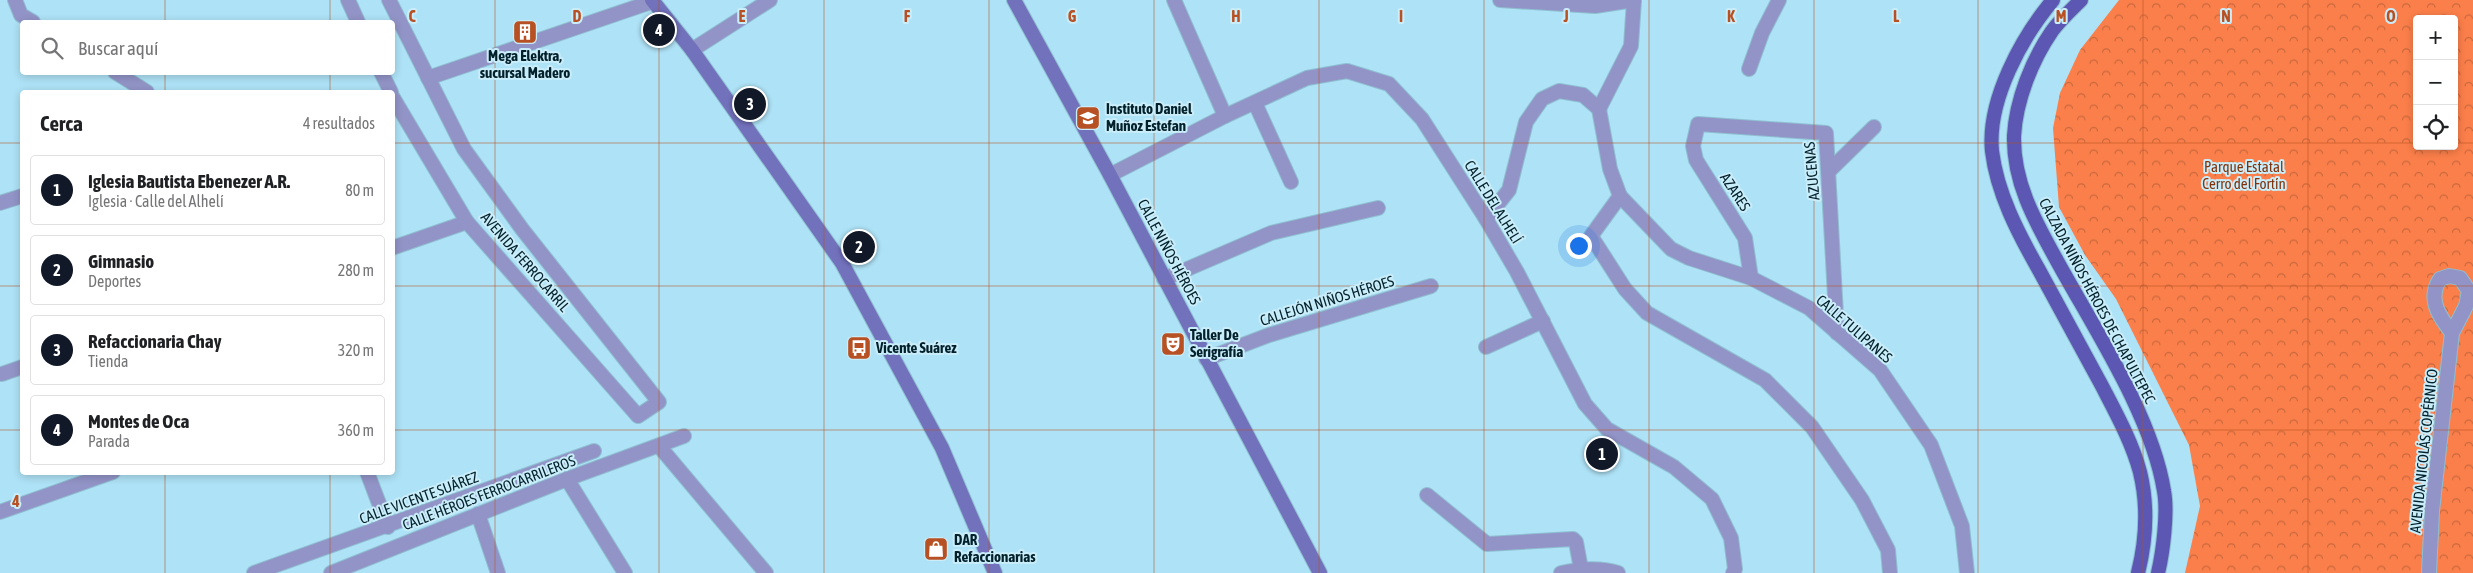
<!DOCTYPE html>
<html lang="es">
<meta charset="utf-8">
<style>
body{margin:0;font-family:"Asap Condensed",sans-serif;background:#f2f2f2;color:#202124}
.controls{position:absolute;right:15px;top:15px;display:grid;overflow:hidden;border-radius:5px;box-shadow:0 2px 8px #0003}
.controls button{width:45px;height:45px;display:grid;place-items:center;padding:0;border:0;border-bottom:1px solid #e0e0e0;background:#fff;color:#202124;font:25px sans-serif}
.you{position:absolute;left:1578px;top:245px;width:18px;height:18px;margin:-12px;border:4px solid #fff;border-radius:50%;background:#1a73e8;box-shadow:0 0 0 8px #1a73e833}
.badge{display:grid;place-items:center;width:32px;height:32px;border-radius:50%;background:#111827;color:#fff;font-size:16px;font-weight:700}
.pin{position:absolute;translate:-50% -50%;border:2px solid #fff;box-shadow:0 1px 5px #0006}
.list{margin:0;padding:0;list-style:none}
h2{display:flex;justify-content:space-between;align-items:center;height:65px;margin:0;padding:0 20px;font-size:21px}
h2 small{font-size:16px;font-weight:400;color:#757577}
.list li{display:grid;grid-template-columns:32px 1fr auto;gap:15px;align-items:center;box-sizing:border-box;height:70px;margin:0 10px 10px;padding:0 10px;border:1px solid #e0e0e0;border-radius:5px}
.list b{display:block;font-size:19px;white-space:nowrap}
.list p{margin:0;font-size:16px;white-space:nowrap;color:#757577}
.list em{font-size:16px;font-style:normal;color:#757577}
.icon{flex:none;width:28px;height:28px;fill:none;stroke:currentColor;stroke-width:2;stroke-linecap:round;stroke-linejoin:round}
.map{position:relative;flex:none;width:2473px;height:573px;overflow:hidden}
.search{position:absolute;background:#fff;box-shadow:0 2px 8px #0003;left:20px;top:20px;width:375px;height:55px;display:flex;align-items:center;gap:12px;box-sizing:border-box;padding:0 18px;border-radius:5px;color:#757577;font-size:19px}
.panel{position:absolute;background:#fff;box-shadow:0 2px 8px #0003;left:20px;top:90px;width:375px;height:385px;border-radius:5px}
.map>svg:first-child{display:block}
.forest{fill:url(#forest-crowns);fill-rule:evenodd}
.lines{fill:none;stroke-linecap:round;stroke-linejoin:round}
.minor-casing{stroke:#8fbfd1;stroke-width:16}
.secondary-casing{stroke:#8fbfd1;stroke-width:16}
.primary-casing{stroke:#8fbfd1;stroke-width:16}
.minor{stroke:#9294c7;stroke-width:14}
.secondary{stroke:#7271bc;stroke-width:14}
.primary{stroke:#5b57b2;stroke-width:14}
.grid{fill:none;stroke:#b75123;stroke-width:1;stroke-opacity:0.55}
.labels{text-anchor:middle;stroke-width:4;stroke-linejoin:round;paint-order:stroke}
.poi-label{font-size:15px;font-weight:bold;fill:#03212b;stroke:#caedfa;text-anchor:start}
.park-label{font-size:15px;fill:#80320b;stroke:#caedfa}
.street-label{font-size:15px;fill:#03212b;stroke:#caedfa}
.grid-label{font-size:16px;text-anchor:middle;font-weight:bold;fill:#b75123;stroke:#caedfa;stroke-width:4;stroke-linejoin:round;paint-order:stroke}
</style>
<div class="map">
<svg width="2473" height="573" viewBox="0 0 2473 573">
<defs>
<pattern id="forest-crowns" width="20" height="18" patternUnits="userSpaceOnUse" patternTransform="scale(1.25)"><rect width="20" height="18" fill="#fb7f4a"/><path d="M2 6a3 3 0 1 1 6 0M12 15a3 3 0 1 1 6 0" fill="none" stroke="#c9683e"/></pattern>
</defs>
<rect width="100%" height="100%" fill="#aee2f6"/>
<path class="forest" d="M2119 0H2473V573H2185L2200 506 2189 445 2116 299 2085 255 2059 207 2053 128 2060 93 2080 50ZM2417 19H2454V146H2417Z"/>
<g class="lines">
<defs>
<g id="minor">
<polyline points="15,0 21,15 33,22"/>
<polyline points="348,0 358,22"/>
<polyline points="389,0 464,149 522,229 659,402 638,416 467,222 392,96"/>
<polyline points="1174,0 1225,116"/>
<polyline points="1500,0 1595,6 1634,0"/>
<polyline points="692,50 770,0"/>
<polyline points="1749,69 1762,33 1779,0"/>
<polyline points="115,72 147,92"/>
<polyline points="381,72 391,92"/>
<polyline points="428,78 654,1"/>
<polyline points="1255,103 1291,182"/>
<polyline points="1599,109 1631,46 1634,0"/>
<polyline points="1830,170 1874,127"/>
<polyline points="1110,175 1225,116 1307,78 1347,71 1389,84 1422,119 1486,219 1517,272 1585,404 1607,429 1674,467 1712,499 1731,538 1735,569 1733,573"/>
<polyline points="1620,196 1591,236 1625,289 1647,313 1765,380 1812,427 1862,500 1888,550 1890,573"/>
<polyline points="0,203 22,196"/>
<polyline points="1486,219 1509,190 1526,122 1542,99 1559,91 1583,95 1599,109 1610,169 1620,196 1671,249 1689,258 1751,278 1809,308 1880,370 1931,445 1962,526 1967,573"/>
<polyline points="392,248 467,222"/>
<polyline points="1751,278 1745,238 1696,160 1693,146 1698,124 1826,133 1837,333"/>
<polyline points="1164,279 1271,233 1378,208"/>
<polyline points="1486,347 1543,321"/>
<polyline points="1206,359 1269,335 1431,286"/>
<polyline points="2,374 22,367"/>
<polyline points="659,446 766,573"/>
<polyline points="367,472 388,527"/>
<polyline points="567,479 625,573"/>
<polyline points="1427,495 1487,544 1573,539 1576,542 1581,569"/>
<polyline points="0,512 113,472"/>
<polyline points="478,514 498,573"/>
<polyline points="254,573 594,451"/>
<polyline points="331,573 567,479 684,436"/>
<path d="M1561 573C1581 569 1599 567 1618 573"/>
<path d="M2429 573 2432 511 2452 333 2466 306 2469 291 2460 278 2449 276 2440 279C2427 299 2439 316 2452 333"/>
</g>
<g id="secondary">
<polyline points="652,0 692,50 842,263 942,448 995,573"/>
<polyline points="1014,0 1110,175 1320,573"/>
</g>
<g id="primary">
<path d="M2053 0C2022 37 1987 100 1992 151 1997 193 2018 233 2039 270 2060 308 2081 347 2102 386 2116 413 2132 442 2140 472 2148 505 2146 541 2138 573"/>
<path d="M2081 0C2071 10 2060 20 2052 31 2032 60 2016 100 2014 136 2013 182 2035 221 2056 259 2093 327 2152 415 2164 491 2168 512 2163 552 2158 573"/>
</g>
</defs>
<use href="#minor" class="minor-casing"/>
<use href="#secondary" class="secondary-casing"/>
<use href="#primary" class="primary-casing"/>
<use href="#minor" class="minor"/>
<use href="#secondary" class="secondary"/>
<use href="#primary" class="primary"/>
</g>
<path class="grid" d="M165 0V22M330 0V22M495 0V573M659 0V573M824 0V573M989 0V573M1154 0V573M1319 0V573M1484 0V573M1649 0V573M1814 0V573M1978 0V573M2143 0V573M2308 0V573M165 72V92M330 72V92M0 143H22M392 143H2417M2454 143H2473M0 286H22M392 286H2473M0 430H22M392 430H2473M165 472V573M330 472V573"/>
<defs>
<symbol id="building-square" viewBox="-11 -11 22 22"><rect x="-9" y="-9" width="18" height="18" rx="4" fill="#b75123" stroke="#caedfa"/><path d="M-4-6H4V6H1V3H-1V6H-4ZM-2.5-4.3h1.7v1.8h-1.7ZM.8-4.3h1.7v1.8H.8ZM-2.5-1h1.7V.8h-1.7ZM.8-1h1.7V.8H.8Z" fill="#fff"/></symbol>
<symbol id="university-square" viewBox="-11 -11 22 22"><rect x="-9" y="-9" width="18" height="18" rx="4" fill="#b75123" stroke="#caedfa"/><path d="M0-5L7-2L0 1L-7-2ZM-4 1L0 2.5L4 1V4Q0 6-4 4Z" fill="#fff"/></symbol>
<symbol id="theatre-square" viewBox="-11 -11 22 22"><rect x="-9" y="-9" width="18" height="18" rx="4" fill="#b75123" stroke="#caedfa"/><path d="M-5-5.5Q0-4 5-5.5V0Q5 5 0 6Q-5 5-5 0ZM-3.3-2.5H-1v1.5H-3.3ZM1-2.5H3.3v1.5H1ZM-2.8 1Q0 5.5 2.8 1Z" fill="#fff"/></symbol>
<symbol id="bus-square" viewBox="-11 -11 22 22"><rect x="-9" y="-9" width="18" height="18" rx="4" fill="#b75123" stroke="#caedfa"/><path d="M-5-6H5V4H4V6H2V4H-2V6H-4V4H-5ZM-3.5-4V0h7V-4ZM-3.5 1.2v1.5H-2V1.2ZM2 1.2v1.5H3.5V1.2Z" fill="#fff"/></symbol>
<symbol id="shop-square" viewBox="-11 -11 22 22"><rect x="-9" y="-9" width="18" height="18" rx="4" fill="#b75123" stroke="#caedfa"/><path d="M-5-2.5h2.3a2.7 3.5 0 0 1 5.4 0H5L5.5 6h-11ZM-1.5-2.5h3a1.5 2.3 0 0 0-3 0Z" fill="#fff"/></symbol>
</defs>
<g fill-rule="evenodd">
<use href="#building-square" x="511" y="18" width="28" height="28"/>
<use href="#university-square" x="1074" y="104" width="28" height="28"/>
<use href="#theatre-square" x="1159" y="330" width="28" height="28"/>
<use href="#bus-square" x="845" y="334" width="28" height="28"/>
<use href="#shop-square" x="922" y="535" width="28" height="28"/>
</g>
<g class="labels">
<g class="poi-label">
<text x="525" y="61" text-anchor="middle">Mega Elektra,<tspan x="525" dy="17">sucursal Madero</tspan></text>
<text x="1106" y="114">Instituto Daniel<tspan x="1106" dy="17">Muñoz Estefan</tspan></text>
<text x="1190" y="340">Taller De<tspan x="1190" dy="17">Serigrafía</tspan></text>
<text x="876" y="353">Vicente Suárez</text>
<text x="954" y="545">DAR<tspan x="954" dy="17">Refaccionarias</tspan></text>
</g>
<g class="park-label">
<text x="2244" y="172">Parque Estatal<tspan x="2244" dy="17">Cerro del Fortín</tspan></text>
</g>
<g class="street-label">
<text transform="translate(1812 171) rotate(-95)" y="5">AZUCENAS</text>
<text transform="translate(1735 192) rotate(57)" y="5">AZARES</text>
<text transform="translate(1493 202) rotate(58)" y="5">CALLE DEL ALHELÍ</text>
<text transform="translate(1169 252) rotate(62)" y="5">CALLE NIÑOS HÉROES</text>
<text transform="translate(525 262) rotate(49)" y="5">AVENIDA FERROCARRIL</text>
<text transform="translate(1327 301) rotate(-17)" y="5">CALLEJÓN NIÑOS HÉROES</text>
<text transform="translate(2097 301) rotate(62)" y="5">CALZADA NIÑOS HÉROES DE CHAPULTEPEC</text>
<text transform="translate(1854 329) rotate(41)" y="5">CALLE TULIPANES</text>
<text transform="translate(2424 451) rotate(-84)" y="5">AVENIDA NICOLÁS COPÉRNICO</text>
<text transform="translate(489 493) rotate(-21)" y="5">CALLE HÉROES FERROCARRILEROS</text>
<text transform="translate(419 498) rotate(-20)" y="5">CALLE VICENTE SUÁREZ</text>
</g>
</g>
<g class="grid-label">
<text x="412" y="22">C</text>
<text x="577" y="22">D</text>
<text x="742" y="22">E</text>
<text x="907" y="22">F</text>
<text x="1072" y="22">G</text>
<text x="1236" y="22">H</text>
<text x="1401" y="22">I</text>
<text x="1566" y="22">J</text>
<text x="1731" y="22">K</text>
<text x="1896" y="22">L</text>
<text x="2061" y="22">M</text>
<text x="2226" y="22">N</text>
<text x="2391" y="22">O</text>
<text x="16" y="507">4</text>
</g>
</svg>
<div class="controls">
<button>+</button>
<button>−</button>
<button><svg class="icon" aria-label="locate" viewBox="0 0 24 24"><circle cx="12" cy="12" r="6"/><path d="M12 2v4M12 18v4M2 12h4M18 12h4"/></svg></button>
</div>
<div class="you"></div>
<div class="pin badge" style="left:1602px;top:454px">1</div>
<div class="pin badge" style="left:859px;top:247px">2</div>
<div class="pin badge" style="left:750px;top:104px">3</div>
<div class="pin badge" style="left:659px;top:30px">4</div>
<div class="search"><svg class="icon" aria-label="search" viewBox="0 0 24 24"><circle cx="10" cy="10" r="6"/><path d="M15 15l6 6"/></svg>Buscar aquí</div>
<section class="panel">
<h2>Cerca<small>4 resultados</small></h2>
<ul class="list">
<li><span class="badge">1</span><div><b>Iglesia Bautista Ebenezer A.R.</b><p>Iglesia · Calle del Alhelí</p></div><em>80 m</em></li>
<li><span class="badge">2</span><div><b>Gimnasio</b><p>Deportes</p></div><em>280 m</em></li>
<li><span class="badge">3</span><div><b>Refaccionaria Chay</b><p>Tienda</p></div><em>320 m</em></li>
<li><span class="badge">4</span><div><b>Montes de Oca</b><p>Parada</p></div><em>360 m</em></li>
</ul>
</section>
</div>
